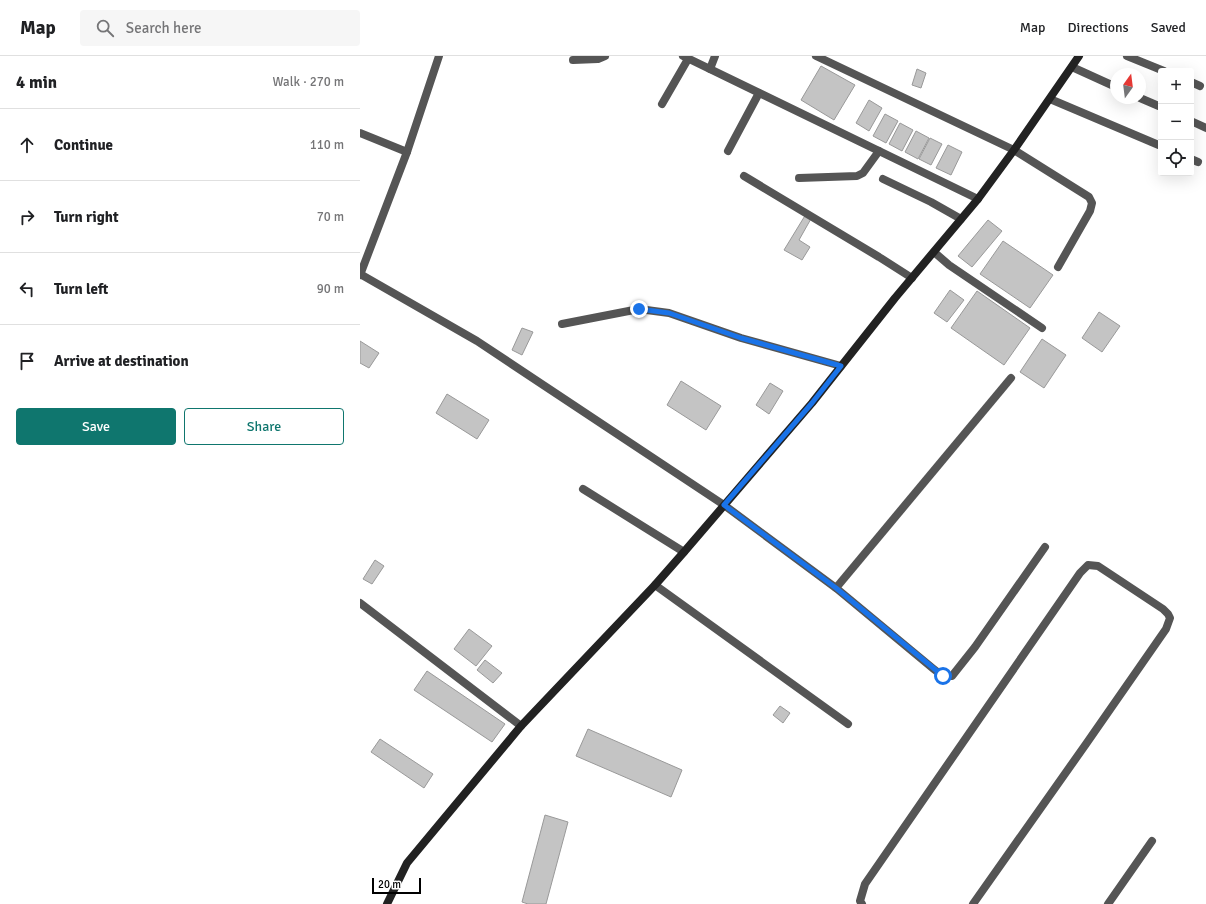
<!DOCTYPE html>
<meta charset="utf-8">
<style>
body{margin:0;font-family:Signika,sans-serif;background:#f6f6f6;color:#202124}
.controls{position:absolute;right:12px;top:12px;display:grid;overflow:hidden;border-radius:4px;box-shadow:0 4px 16px #0002}
.controls button{width:36px;height:36px;display:grid;place-items:center;padding:0;border:0;border-bottom:1px solid #e0e0e0;background:#fff;color:#202124;font:20px sans-serif}
.compass{position:absolute;left:750px;top:12px;width:36px;height:36px;border-radius:50%;background:#fff;box-shadow:0 4px 16px #0002;rotate:14deg}
.scale{position:absolute;left:12px;bottom:10px;width:49px;box-sizing:border-box;padding-left:4px;border:2px solid #000;border-top:0;font-size:11px;line-height:14px;white-space:nowrap;color:#000;-webkit-text-stroke:3px #fff;paint-order:stroke}
.stop{position:absolute;width:12px;height:12px;margin:-9px;border:3px solid #1a73e8;border-radius:50%;background:#fff}
.stop.end{background:#1a73e8;border-color:#fff;box-shadow:0 1px 4px #0008}
.list{margin:0;padding:0;list-style:none}
h2{display:flex;justify-content:space-between;align-items:center;height:52px;margin:0;padding:0 16px;font-size:17px}
h2 small{font-size:13px;font-weight:400;color:#757577}
.list li{display:grid;grid-template-columns:26px 1fr auto;gap:12px;align-items:center;box-sizing:border-box;height:72px;padding:0 16px;border-top:1px solid #e0e0e0}
.list b{display:block;font-size:15px;white-space:nowrap}
.list em{font-size:13px;font-style:normal;color:#757577}
.actions{display:flex;gap:8px;padding:12px 16px}
.actions a{flex:1;padding:9px 0;border:1px solid #0f766e;border-radius:4px;text-align:center;font-size:14px;color:#0f766e}
.actions .main{background:#0f766e;color:#fff}
.icon{flex:none;width:22px;height:22px;fill:none;stroke:currentColor;stroke-width:2;stroke-linecap:round;stroke-linejoin:round}
.map{position:relative;flex:none;width:846px;height:848px;overflow:hidden}
header{display:flex;align-items:center;gap:24px;box-sizing:border-box;height:56px;padding:0 20px;background:#fff;border-bottom:1px solid #e0e0e0}
header strong{font-size:19px}
nav{display:flex;gap:22px;margin-inline-start:auto;font-size:14px}
.search{width:280px;height:36px;background:#f6f6f6;display:flex;align-items:center;gap:10px;box-sizing:border-box;padding:0 14px;border-radius:4px;color:#757577;font-size:15px}
main{display:flex}
aside{flex:1;background:#fff}
.map>svg:first-child{display:block}
.building{fill:#c4c4c4;stroke:#999}
.lines{fill:none;stroke-linecap:round;stroke-linejoin:round}
.lane{stroke:#555;stroke-width:8}
.street{stroke:#555;stroke-width:8}
.secondary{stroke:#222;stroke-width:8}
.route{stroke:#1a73e8;stroke-width:5}
</style>
<header>
<strong>Map</strong>
<div class="search"><svg class="icon" aria-label="search" viewBox="0 0 24 24"><circle cx="10" cy="10" r="6"/><path d="M15 15l6 6"/></svg>Search here</div>
<nav><a>Map</a><a>Directions</a><a>Saved</a></nav>
</header>
<main>
<aside>
<h2>4 min<small>Walk · 270 m</small></h2>
<ul class="list">
<li><svg class="icon" aria-label="ahead" viewBox="0 0 24 24"><path d="M12 20V5M6 11l6-6 6 6"/></svg><div><b>Continue</b></div><em>110 m</em></li>
<li><svg class="icon" aria-label="right" viewBox="0 0 24 24"><path d="M7 20v-9h11M14 6l5 5-5 5"/></svg><div><b>Turn right</b></div><em>70 m</em></li>
<li><svg class="icon" aria-label="left" viewBox="0 0 24 24"><path d="M17 20v-9H6M10 6l-5 5 5 5"/></svg><div><b>Turn left</b></div><em>90 m</em></li>
<li><svg class="icon" aria-label="arrive" viewBox="0 0 24 24"><path d="M6 21V4h12l-3 4 3 4H6"/></svg><div><b>Arrive at destination</b></div></li>
</ul>
<div class="actions"><a class="main">Save</a><a>Share</a></div>
</aside>
<div class="map">
<svg width="846" height="848" viewBox="0 0 846 848">
<rect width="100%" height="100%" fill="#fff"/>
<g class="building">
<polygon points="461,10 495,29 474,64 441,44"/>
<polygon points="557,13 566,17 561,32 552,29"/>
<polygon points="509,44 522,52 509,75 496,67"/>
<polygon points="525,58 538,65 526,87 513,80"/>
<polygon points="540,67 553,74 542,95 529,88"/>
<polygon points="556,75 569,82 558,103 545,96"/>
<polygon points="570,82 582,88 571,109 559,103"/>
<polygon points="588,89 602,96 591,119 576,112"/>
<polygon points="446,158 452,161 439,184 450,191 442,204 424,194"/>
<polygon points="628,164 642,175 612,211 598,200"/>
<polygon points="643,185 693,219 670,252 620,218"/>
<polygon points="590,234 604,244 587,266 574,257"/>
<polygon points="617,235 670,272 644,309 591,272"/>
<polygon points="739,256 760,270 742,296 722,282"/>
<polygon points="162,272 173,276 162,299 152,294"/>
<polygon points="682,283 706,299 684,332 660,316"/>
<polygon points="0,285 19,297 9,312 0,307"/>
<polygon points="321,325 361,350 346,374 307,349"/>
<polygon points="410,327 423,335 409,358 396,349"/>
<polygon points="87,338 129,364 117,383 76,357"/>
<polygon points="15,504 24,510 12,528 3,523"/>
<polygon points="109,573 132,590 116,610 94,593"/>
<polygon points="125,604 142,617 133,627 117,614"/>
<polygon points="67,615 145,668 132,686 54,634"/>
<polygon points="420,650 430,657 423,667 413,659"/>
<polygon points="228,673 322,714 311,741 216,700"/>
<polygon points="20,683 73,718 64,732 11,696"/>
<polygon points="185,759 208,766 186,848 168,848 162,846"/>
</g>
<g class="lines">
<g class="lane">
<polyline points="767,0 804,15"/>
<polyline points="213,4 238,3 245,0"/>
<polyline points="712,11 756,31"/>
<polyline points="831,26 840,30"/>
<polyline points="780,42 801,51"/>
<polyline points="690,43 801,90"/>
<polyline points="302,48 328,3"/>
<polyline points="831,65 846,72"/>
<polyline points="654,94 729,141 732,147 730,155 698,211"/>
<polyline points="368,95 399,37"/>
<polyline points="831,103 838,106"/>
<polyline points="384,120 519,201 552,222"/>
<polyline points="439,122 497,120 503,117 519,95"/>
<polyline points="523,123 571,146 601,163"/>
<polyline points="574,196 589,209 682,272"/>
<polyline points="202,268 279,253 309,257 381,282 481,310"/>
<polyline points="223,433 324,496"/>
<path d="M364 449 476 532 570 610C577 616 583 621 592 620L615 591 685 491"/>
<polyline points="476,532 651,322"/>
<polyline points="502,848 500,845 505,828 720,517 728,509 738,510 803,553 808,558 810,562 806,573 726,688 613,848"/>
<polyline points="748,848 792,785"/>
</g>
<g class="street">
<polyline points="323,0 618,143"/>
<polyline points="456,0 654,94"/>
<polyline points="350,13 355,0"/>
<polyline points="0,77 47,96"/>
<polyline points="0,218 117,285 364,449"/>
<polyline points="0,219 47,96 79,0"/>
<polyline points="295,529 488,668"/>
<polyline points="0,547 161,670"/>
</g>
<polyline class="secondary" points="27,848 47,807 161,670 295,529 324,496 452,347 535,242 618,143 654,94 719,0"/>
</g>
<g class="lines">
<polyline class="route" points="279,253 309,257 381,282 481,310 452,347 364,449 476,532 583,620"/>
</g>
</svg>
<div class="controls">
<button>+</button>
<button>−</button>
<button><svg class="icon" aria-label="locate" viewBox="0 0 24 24"><circle cx="12" cy="12" r="6"/><path d="M12 2v4M12 18v4M2 12h4M18 12h4"/></svg></button>
</div>
<svg class="compass" viewBox="-18 -18 36 36"><path d="M0-13l5 13h-10z" fill="#e53935"/><path d="M0 13l5-13h-10z" fill="#757577"/></svg>
<div class="scale">20 m</div>
<div class="stop" style="left:583px;top:620px"></div>
<div class="stop end" style="left:279px;top:253px"></div>
</div>
</main>
